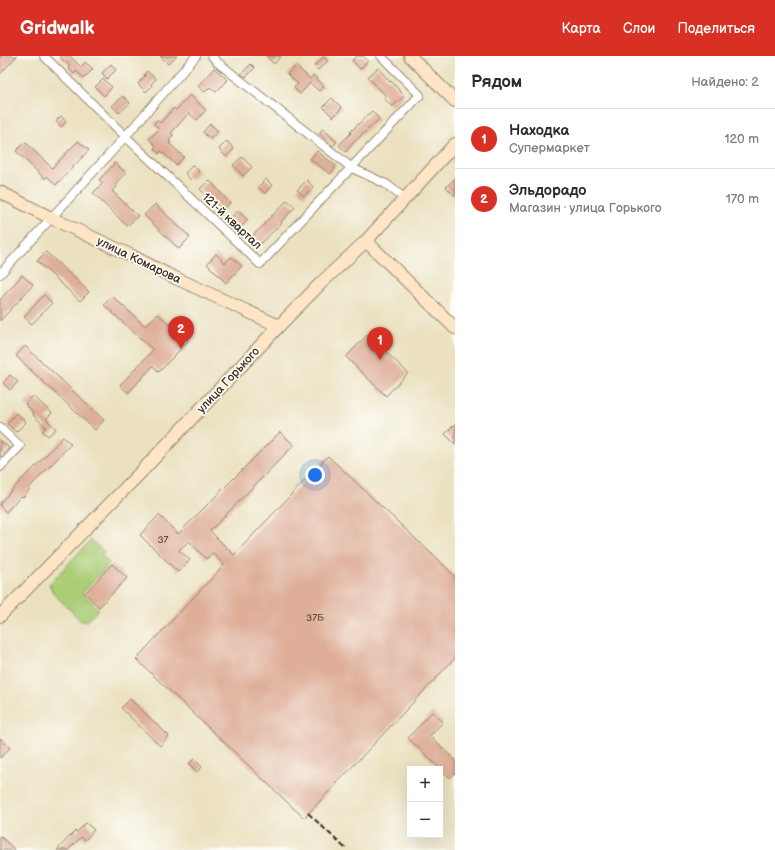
<!DOCTYPE html>
<html lang="ru">
<meta charset="utf-8">
<style>
body{margin:0;font-family:"Balsamiq Sans",sans-serif;background:#f7f7f7;color:#2b2b33}
.controls{position:absolute;right:12px;bottom:12px;display:grid;overflow:hidden;border-radius:0px;box-shadow:0 4px 16px #0002}
.controls button{width:36px;height:36px;display:grid;place-items:center;padding:0;border:0;border-bottom:1px solid #e1e1e2;background:#fff;color:#2b2b33;font:20px sans-serif}
.you{position:absolute;left:315px;top:419px;width:14px;height:14px;margin:-10px;border:3px solid #fff;border-radius:50%;background:#1a73e8;box-shadow:0 0 0 6px #1a73e833}
.badge{display:grid;place-items:center;width:26px;height:26px;border-radius:50%;background:#d93025;color:#fff;font-size:13px;font-weight:700}
.pin{position:absolute;translate:-50% -33px;filter:drop-shadow(0 1px 2px #0008)}
.pin::after{content:'';position:absolute;top:21px;width:14px;height:12px;background:inherit;clip-path:polygon(0 0,100% 0,50% 100%)}
.list{margin:0;padding:0;list-style:none}
h2{display:flex;justify-content:space-between;align-items:center;height:52px;margin:0;padding:0 16px;font-size:17px}
h2 small{font-size:13px;font-weight:400;color:#7c7c81}
.list li{display:grid;grid-template-columns:26px 1fr auto;gap:12px;align-items:center;box-sizing:border-box;height:60px;padding:0 16px;border-top:1px solid #e1e1e2}
.list b{display:block;font-size:15px;white-space:nowrap}
.list p{margin:0;font-size:13px;white-space:nowrap;color:#7c7c81}
.list em{font-size:13px;font-style:normal;color:#7c7c81}
.map{position:relative;flex:none;width:455px;height:794px;overflow:hidden}
header{display:flex;align-items:center;gap:24px;box-sizing:border-box;height:56px;padding:0 20px;background:#d93025;color:#fff}
header strong{font-size:19px}
nav{display:flex;gap:22px;margin-inline-start:auto;font-size:14px}
main{display:flex}
aside{flex:1;background:#fff}
.map>svg:first-child{display:block}
.green{fill:#abcd76;stroke:#737c4a}
.building{fill:#deae98}
.lines{fill:none;stroke-linecap:round;stroke-linejoin:round}
.street-casing{stroke:#93866f;stroke-width:10}
.secondary-casing{stroke:#93866f;stroke-width:14}
.street{stroke:#fff;stroke-width:8}
.secondary{stroke:#fde5c5;stroke-width:12}
.rail{stroke:#3b2a1e;stroke-width:2;stroke-dasharray:6 3;stroke-linecap:butt}
.labels{text-anchor:middle;stroke-width:3.5;stroke-linejoin:round;paint-order:stroke}
.number-label{font-size:10px;fill:#644b3c}
.street-label{font-size:12px;fill:#3b2a1e;stroke:#fdfcf7}
</style>
<header>
<strong>Gridwalk</strong>
<nav><a>Карта</a><a>Слои</a><a>Поделиться</a></nav>
</header>
<main>
<div class="map">
<svg width="455" height="794" viewBox="0 0 455 794">
<rect width="100%" height="100%" fill="#fdfcf7"/>
<filter id="ink" filterUnits="userSpaceOnUse"><feTurbulence type="fractalNoise" baseFrequency=".025" numOctaves="2"/><feDisplacementMap in="SourceGraphic" scale="8" xChannelSelector="R" yChannelSelector="G"/><feConvolveMatrix kernelMatrix="1 2 1 2 8 2 1 2 1" color-interpolation-filters="sRGB"/></filter>
<filter id="wash" filterUnits="userSpaceOnUse"><feTurbulence type="fractalNoise" baseFrequency=".012" numOctaves="4" result="noise"/><feDisplacementMap in="SourceGraphic" scale="16" xChannelSelector="R" yChannelSelector="G"/><feGaussianBlur stdDeviation="0.9" result="paint"/><feColorMatrix in="noise" values="0 0 0 0 0 0 0 0 0 0 0 0 0 0 0 0 0 1.4 0 .05"/><feComposite in="paint" operator="in"/></filter>
<g filter="url(#wash)">
<rect width="100%" height="100%" fill="#ebe1c0"/>
<polygon class="green" points="91,484 104,496 101,499 110,508 82,537 99,553 87,565 81,565 54,538 49,528"/>
<g id="blocks">
<g class="building">
<polygon points="0,0 17,0 0,18"/>
<polygon points="59,0 70,0 81,11 85,6 93,13 84,22 76,15 74,18 68,12 70,10"/>
<polygon points="160,0 177,0 168,8"/>
<polygon points="266,0 281,0 274,8"/>
<polygon points="357,0 363,0 368,5 360,13 352,4"/>
<polygon points="324,1 328,5 318,14 314,10"/>
<polygon points="111,8 116,14 107,23 102,17"/>
<polygon points="251,8 255,12 246,21 241,18"/>
<polygon points="296,10 310,23 313,19 324,30 319,35 310,27 300,38 294,32 298,28 287,18"/>
<polygon points="214,12 228,24 216,36 210,31 205,36 198,30"/>
<polygon points="378,12 390,26 391,25 404,40 392,51 384,42 386,40 368,21"/>
<polygon points="147,15 156,23 151,28 152,30 146,36 138,28 145,20 144,19"/>
<polygon points="103,23 112,31 104,40 95,31"/>
<polygon points="190,39 206,54 197,64 189,57 171,77 173,79 169,84 171,86 169,87 184,101 176,109 161,95 159,98 154,92 156,90 149,83 159,73 154,68 157,64 160,67 174,52 176,54"/>
<polygon points="123,40 130,47 119,57 112,50"/>
<polygon points="332,42 342,52 333,61 323,51"/>
<polygon points="372,55 379,63 353,87 346,96 339,89 351,77 350,76"/>
<polygon points="61,60 66,66 61,71 56,65"/>
<polygon points="210,68 218,75 210,83 203,76"/>
<polygon points="323,73 337,86 333,90 319,77"/>
<polygon points="78,85 89,94 56,129 47,120 45,123 16,95 25,86 52,112"/>
<polygon points="227,85 234,93 226,101 219,93"/>
<polygon points="317,95 336,110 330,118 310,103"/>
<polygon points="242,101 252,111 243,120 233,109"/>
<polygon points="115,107 126,117 115,129 117,131 112,135 138,160 127,170 93,137 103,127 99,124"/>
<polygon points="193,109 199,115 191,124 185,117"/>
<polygon points="455,122 455,140 446,131"/>
<polygon points="266,123 272,129 265,137 258,131"/>
<polygon points="209,124 230,147 222,154 208,139 207,140 200,133"/>
<polygon points="307,124 313,131 304,140 297,134"/>
<polygon points="287,144 295,151 281,166 282,167 258,190 250,182 265,168 264,167 279,153"/>
<polygon points="155,148 190,181 179,193 144,159"/>
<polygon points="238,155 248,164 240,172 230,162"/>
<polygon points="46,196 89,236 80,245 37,205"/>
<polygon points="216,198 225,207 231,201 242,210 226,227 207,208"/>
<polygon points="22,219 33,229 0,265 0,244"/>
<polygon points="44,239 52,247 32,268 24,261"/>
<polygon points="112,240 145,270 158,258 188,285 159,316 153,310 128,337 120,329 153,294 104,249"/>
<polygon points="368,278 408,317 386,340 346,301"/>
<polygon points="25,290 104,364 95,374 16,300"/>
<polygon points="10,319 18,326 10,334 3,327"/>
<polygon points="33,340 52,357 46,363 56,373 48,380 42,375 46,371 33,359 34,358 25,348"/>
<polygon points="16,357 26,366 16,376 7,368"/>
<polygon points="455,368 455,388 445,378"/>
<polygon points="280,376 294,389 210,475 234,499 328,400 455,520 455,602 304,762 136,603 224,509 213,497 206,503 189,485 179,494 190,504 178,516 140,479 159,459 178,478"/>
<polygon points="63,381 71,388 29,432 30,433 23,441 21,440 6,456 0,450 0,447 21,424 33,413"/>
<polygon points="0,384 9,392 0,402"/>
<polygon points="112,508 127,522 99,551 85,537"/>
<polygon points="130,643 169,680 160,690 121,652"/>
<polygon points="432,656 443,666 430,680 455,704 455,717 450,722 408,682"/>
<polygon points="0,682 10,692 0,702"/>
<polygon points="194,703 202,711 197,716 189,708"/>
<polygon points="86,767 94,774 85,784 81,781 68,794 57,794 75,775 77,776"/>
<polygon points="0,780 15,794 0,794"/>
</g>
</g>
</g>
<g filter="url(#ink)">
<use href="#blocks" fill-opacity="0" stroke="#93866f" stroke-width="1"/>
<g class="lines">
<defs>
<g id="street">
<polyline points="44,0 126,81 260,208 420,39 381,0"/>
<polyline points="212,0 217,6 352,112 386,128 404,142"/>
<polyline points="0,218 116,91 196,0"/>
<polyline points="0,371 20,390 0,411"/>
</g>
<g id="secondary">
<polyline points="410,0 455,45"/>
<polyline points="0,136 51,162 130,199 167,218 279,270"/>
<polyline points="366,185 455,272"/>
<polyline points="0,560 141,416 279,270 322,226 366,185 455,88"/>
</g>
</defs>
<use href="#street" class="street-casing"/>
<use href="#secondary" class="secondary-casing"/>
<use href="#street" class="street"/>
<use href="#secondary" class="secondary"/>
<polyline class="rail" points="308,757 347,794"/>
</g>
</g>
<g class="labels">
<g class="number-label">
<text x="163" y="487">37</text>
<text x="315" y="565">37Б</text>
</g>
<g class="street-label">
<text transform="translate(232 165) rotate(43)" y="4">121-й квартал</text>
<text transform="translate(139 204) rotate(26)" y="4">улица Комарова</text>
<text transform="translate(228 324) rotate(-47)" y="4">улица Горького</text>
</g>
</g>
</svg>
<div class="controls">
<button>+</button>
<button>−</button>
</div>
<div class="you"></div>
<div class="pin badge" style="left:380px;top:304px">1</div>
<div class="pin badge" style="left:181px;top:293px">2</div>
</div>
<aside>
<h2>Рядом<small>Найдено: 2</small></h2>
<ul class="list">
<li><span class="badge">1</span><div><b>Находка</b><p>Супермаркет</p></div><em>120 m</em></li>
<li><span class="badge">2</span><div><b>Эльдорадо</b><p>Магазин · улица Горького</p></div><em>170 m</em></li>
</ul>
</aside>
</main>
